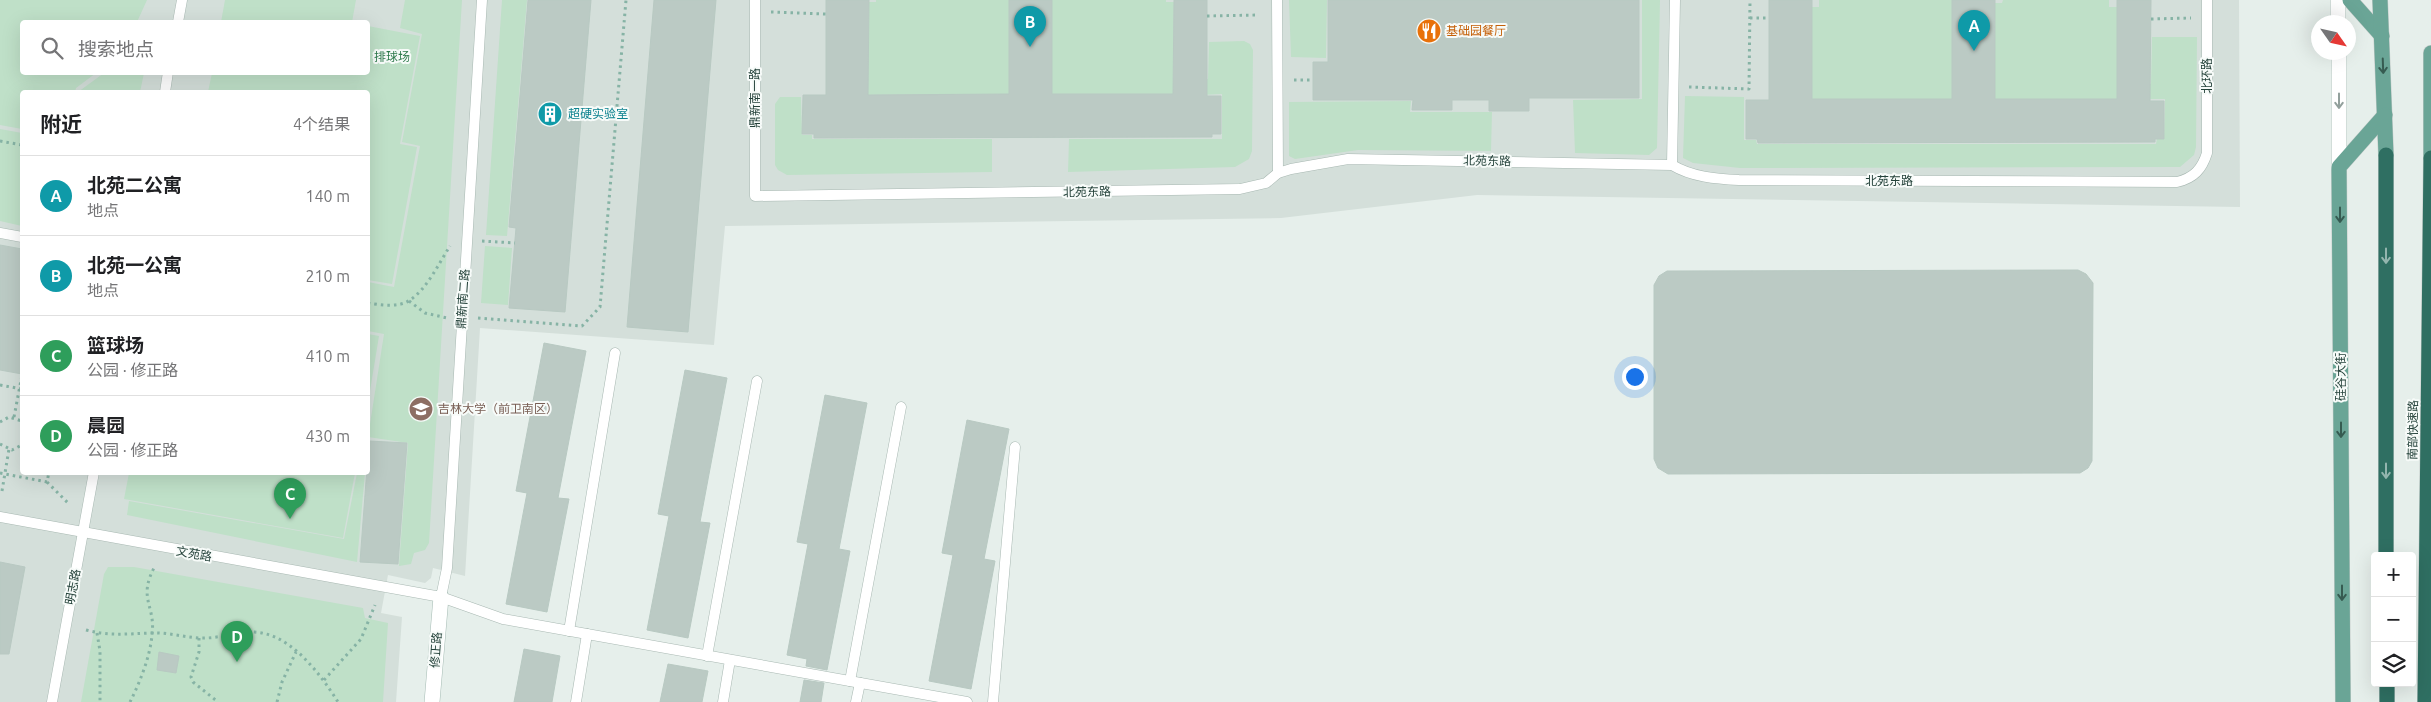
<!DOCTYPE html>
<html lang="zh">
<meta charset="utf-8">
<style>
body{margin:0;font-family:Ubuntu,"Noto Sans SC",sans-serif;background:#f2f2f2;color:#202124}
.controls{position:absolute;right:15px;bottom:15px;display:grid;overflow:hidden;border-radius:5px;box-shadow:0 5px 20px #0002}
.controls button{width:45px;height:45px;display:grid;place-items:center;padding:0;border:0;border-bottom:1px solid #e0e0e0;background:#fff;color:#202124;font:25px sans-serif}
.compass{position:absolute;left:2311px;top:15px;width:45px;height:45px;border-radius:50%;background:#fff;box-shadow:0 5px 20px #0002;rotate:124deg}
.you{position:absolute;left:1634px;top:376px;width:18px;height:18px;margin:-12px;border:4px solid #fff;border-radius:50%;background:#1a73e8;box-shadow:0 0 0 8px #1a73e833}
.badge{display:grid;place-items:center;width:32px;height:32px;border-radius:50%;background:#7f4e3f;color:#fff;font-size:16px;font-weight:700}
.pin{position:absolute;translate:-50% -41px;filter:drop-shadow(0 1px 2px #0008)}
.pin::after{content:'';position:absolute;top:26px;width:18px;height:15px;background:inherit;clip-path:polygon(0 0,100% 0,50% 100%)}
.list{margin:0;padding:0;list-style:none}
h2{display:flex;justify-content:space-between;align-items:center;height:65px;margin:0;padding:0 20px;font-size:21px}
h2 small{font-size:16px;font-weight:400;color:#757577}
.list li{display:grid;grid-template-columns:32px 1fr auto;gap:15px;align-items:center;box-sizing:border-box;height:80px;padding:0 20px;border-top:1px solid #e0e0e0}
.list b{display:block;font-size:19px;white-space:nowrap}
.list p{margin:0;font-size:16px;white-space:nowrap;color:#757577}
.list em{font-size:16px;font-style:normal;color:#757577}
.icon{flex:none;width:28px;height:28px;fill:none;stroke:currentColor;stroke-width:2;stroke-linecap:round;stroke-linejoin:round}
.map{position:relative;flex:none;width:2431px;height:702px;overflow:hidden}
.search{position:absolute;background:#fff;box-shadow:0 5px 20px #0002;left:20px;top:20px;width:350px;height:55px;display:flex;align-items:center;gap:12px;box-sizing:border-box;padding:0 18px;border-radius:5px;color:#757577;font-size:19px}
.panel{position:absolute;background:#fff;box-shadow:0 5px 20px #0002;left:20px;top:90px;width:350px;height:385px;border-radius:5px}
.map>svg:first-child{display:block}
.built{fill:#d4dfda;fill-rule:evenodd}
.green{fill:#bfe0c8}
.building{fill:#bbcac4;stroke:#b8c9c2}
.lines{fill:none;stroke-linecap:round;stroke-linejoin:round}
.lane-casing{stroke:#a8b8b2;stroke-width:11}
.secondary-casing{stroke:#a4bbb3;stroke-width:16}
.primary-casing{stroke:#c2cac8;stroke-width:16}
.highway-casing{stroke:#c2cac8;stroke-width:16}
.path{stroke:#86b3a5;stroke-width:3;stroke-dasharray:2.5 4;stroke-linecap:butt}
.lane{stroke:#fff;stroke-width:10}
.secondary{stroke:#fff;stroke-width:15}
.primary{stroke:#6aa596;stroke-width:15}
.highway{stroke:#2f6f62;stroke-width:15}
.oneway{stroke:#365b51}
.oneway2{stroke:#92a09c}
.oneway3{stroke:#93b5ae}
.labels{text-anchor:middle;stroke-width:4;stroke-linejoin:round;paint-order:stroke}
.food-label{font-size:12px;fill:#c56008;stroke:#f7fbf9;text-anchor:start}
.park-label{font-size:12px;fill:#2d7a4b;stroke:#f7fbf9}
.street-label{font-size:12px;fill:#24423a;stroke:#f7fbf9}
.culture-label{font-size:12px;fill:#0d838f;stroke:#f7fbf9;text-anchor:start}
.education-label{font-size:12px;fill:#785e54;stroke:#f7fbf9;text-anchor:start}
</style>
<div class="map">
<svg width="2431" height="702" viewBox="0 0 2431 702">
<rect width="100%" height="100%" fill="#e6efeb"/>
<path class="built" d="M0 0H2239L2240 207 1477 195 1281 218 725 226 714 345 480 328 465 576 433 568 431 578 425 583 388 575 381 613 402 617 396 702H0ZM22 22H368V72H22ZM22 92H368V472H22Z"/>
<g class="green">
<polygon points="0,0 147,0 137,22 22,22 22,72 96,73 76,88 75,92 22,92 22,129 0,125"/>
<polygon points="225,0 356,0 352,22 221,22"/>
<polygon points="405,0 462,0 429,543 425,550 414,553 411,564 399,566 408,443 368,437 384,334 368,331 368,282 394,287 420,146 402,142 422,34 400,28"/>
<polygon points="502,0 527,0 507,236 486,235"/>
<polygon points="876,0 1009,0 1009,80 1017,94 852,95 868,78 869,2 876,2"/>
<polygon points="1052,0 1166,0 1166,2 1174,2 1173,78 1189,94 1043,94 1052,81"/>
<polygon points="1289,0 1327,0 1326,58 1291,57"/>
<polygon points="1642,0 1660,0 1657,148 1649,155 1575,153 1573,100 1642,99"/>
<polygon points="1819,0 1952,0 1952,84 1960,99 1795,99 1812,7 1819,7"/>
<polygon points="2003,0 2109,0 2109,7 2117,7 2117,83 2133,83 2133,99 1986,99 1995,85 1995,3 2002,3"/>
<polygon points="368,26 420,36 400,144 417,147 392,284 368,280 368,92 208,92 212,73 368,72"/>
<polygon points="2152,37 2197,37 2196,147 2194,155 2180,167 1740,168 1693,163 1683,158 1685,96 1744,97 1744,140 1756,140 1757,144 2156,144 2157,139 2164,139 2165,99 2144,99 2144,84 2151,84"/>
<polygon points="1244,41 1250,44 1253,50 1252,151 1249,159 1235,167 1068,172 1069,139 1222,139 1222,94 1200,95 1201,79 1208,79 1209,42"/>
<polygon points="104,73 144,73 140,92 78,92"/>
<polygon points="780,97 801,97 802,135 812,135 812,139 992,139 992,172 787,175 778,170 775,165 775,104"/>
<polygon points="1411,101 1410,112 1492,112 1491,151 1358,150 1295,159 1289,156 1289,102"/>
<polygon points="0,129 22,133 22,226 0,221"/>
<polygon points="485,246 512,248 508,305 481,303"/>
<polygon points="368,334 379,336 368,403"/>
<polygon points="129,473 129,472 355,473 343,538 124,499"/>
<polygon points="357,473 365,473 357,562 127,515 129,501 344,539"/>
<polygon points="108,567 134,567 363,608 365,618 388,623 383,702 81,702 104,574"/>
</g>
<g class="building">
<polygon points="528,0 591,0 565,312 509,308 516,228 509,227"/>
<polygon points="654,0 716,0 688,332 627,327"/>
<polygon points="826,0 869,0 868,95 1009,94 1009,0 1052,0 1052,94 1173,94 1174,0 1207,0 1207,96 1221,96 1221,134 1212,134 1212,137 814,138 814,134 802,134 803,95 826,95"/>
<polygon points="1328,0 1639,0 1639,98 1529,98 1529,111 1489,111 1489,100 1452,100 1452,110 1412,110 1413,100 1313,100 1313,62 1328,62"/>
<polygon points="1769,0 1812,0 1812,99 1952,99 1952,0 1995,0 1995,99 2117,99 2117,0 2151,0 2150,101 2164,101 2164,139 2155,139 2155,142 1758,143 1757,139 1746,139 1746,100 1769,100"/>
<polygon points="0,245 22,249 22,374 0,370"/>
<polygon points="2078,270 2086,274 2093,283 2092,461 2088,468 2080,473 1668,474 1658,468 1654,459 1654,285 1659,276 1667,271"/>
<polygon points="544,343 586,351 558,498 569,499 547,612 506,604 527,493 516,491"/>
<polygon points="685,370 727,378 700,522 710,523 688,638 647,630 669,516 658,514"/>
<polygon points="825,395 867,403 839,549 850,551 827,670 806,666 807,659 787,655 808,544 797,542"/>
<polygon points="967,420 1009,429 984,559 995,561 971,689 929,681 953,555 942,553"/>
<polygon points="369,441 407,443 398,564 360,562"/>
<polygon points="0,562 25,567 9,654 0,654"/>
<polygon points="524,649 560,656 552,702 514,702"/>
<polygon points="159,652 179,656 176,673 157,670"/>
<polygon points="668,664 708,671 702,702 660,702"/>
<polygon points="804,680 824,683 821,702 800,702"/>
</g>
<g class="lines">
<defs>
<g id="lane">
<path d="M755 0V196L1240 189 1266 183 1278 173 1291 169 1348 159 1672 165C1692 177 1716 179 1739 180L2177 182C2194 178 2202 169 2207 153V0"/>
<polyline points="1277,0 1278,173"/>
<polyline points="178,22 182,0"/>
<polyline points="165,92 168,72"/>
<polyline points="1672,165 1675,0"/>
<polyline points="0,233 22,237"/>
<polyline points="0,517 441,597 503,619 967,702"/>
<polyline points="441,597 447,568 482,0"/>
<polyline points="569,631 615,353"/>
<polyline points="707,656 757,381"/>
<polyline points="850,681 901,407"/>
<polyline points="52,702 94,472"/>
<polyline points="576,702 587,634"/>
<polyline points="723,702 730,660"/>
<polyline points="856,702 860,683"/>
<polyline points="993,702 1015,447"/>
</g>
<g id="secondary">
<polyline points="2338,0 2338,22"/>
<polyline points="2339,52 2339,167"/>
<polyline points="432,702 441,597"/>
</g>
<g id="primary">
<polyline points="2350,0 2382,36"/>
<polyline points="2380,0 2386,155"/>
<polyline points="2431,158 2431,53"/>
<polyline points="2343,702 2339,167 2385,115"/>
</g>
<g id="highway">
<polyline points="2386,155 2386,556"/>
<polyline points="2387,683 2387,702"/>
<polyline points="2425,702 2431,158"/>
</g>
</defs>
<use href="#lane" class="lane-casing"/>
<use href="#secondary" class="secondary-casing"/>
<use href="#primary" class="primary-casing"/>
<use href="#highway" class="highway-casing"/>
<g class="path">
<polyline points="771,12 826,14"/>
<polyline points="1207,16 1259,15"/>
<polyline points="1750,18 1769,18"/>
<polyline points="2151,19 2191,18"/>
<polyline points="1294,80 1313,80"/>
<polyline points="1689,87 1749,89 1750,0"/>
<polyline points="0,141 22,145"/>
<polyline points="482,241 515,243"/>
<polyline points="409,301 425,313 447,318"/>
<path d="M368 303C380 305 399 308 410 300 427 289 439 263 450 246"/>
<polyline points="478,318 582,326 600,307 626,0"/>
<polyline points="0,385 22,389"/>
<polyline points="14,417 22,375"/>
<polyline points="0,422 9,417 22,421"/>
<polyline points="0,444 12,450 22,445"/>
<polyline points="0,473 47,482 49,472"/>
<polyline points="47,482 69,504"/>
<polyline points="2,491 9,449"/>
<path d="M86 630C108 636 127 634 150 633 167 632 183 637 199 638 216 639 232 633 249 632 288 630 319 672 338 702"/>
<polyline points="97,633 100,651 100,702"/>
<polyline points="199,638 199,652 191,677 193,682 218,702"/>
<polyline points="324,680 361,639 375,605"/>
<path d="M130 702C140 682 150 657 152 635 156 605 137 599 155 566"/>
<polyline points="277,702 282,682 296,652"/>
</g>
<use href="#lane" class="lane"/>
<use href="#secondary" class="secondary"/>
<use href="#primary" class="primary"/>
<use href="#highway" class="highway"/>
</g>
<defs><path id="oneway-shaft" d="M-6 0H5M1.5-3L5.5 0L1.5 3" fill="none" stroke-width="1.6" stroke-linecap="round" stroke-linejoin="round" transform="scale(1.25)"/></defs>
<g class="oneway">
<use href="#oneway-shaft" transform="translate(2383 66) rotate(88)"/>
<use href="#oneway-shaft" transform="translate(2340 215) rotate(90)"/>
<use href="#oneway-shaft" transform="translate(2341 430) rotate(90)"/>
<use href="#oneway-shaft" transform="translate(2342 593) rotate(90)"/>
</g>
<use class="oneway2" href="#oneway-shaft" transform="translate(2339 101) rotate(90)"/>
<g class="oneway3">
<use href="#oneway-shaft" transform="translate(2386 256) rotate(90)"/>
<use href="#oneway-shaft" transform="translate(2386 471) rotate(90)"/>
</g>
<defs>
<symbol id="restaurant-disc" viewBox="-11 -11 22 22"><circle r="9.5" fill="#e8710a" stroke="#f7fbf9"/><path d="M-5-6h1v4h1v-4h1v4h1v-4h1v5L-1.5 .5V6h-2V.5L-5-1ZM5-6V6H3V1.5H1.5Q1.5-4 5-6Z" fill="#fff"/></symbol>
<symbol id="building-disc" viewBox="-11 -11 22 22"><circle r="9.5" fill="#0f9aa8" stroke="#f7fbf9"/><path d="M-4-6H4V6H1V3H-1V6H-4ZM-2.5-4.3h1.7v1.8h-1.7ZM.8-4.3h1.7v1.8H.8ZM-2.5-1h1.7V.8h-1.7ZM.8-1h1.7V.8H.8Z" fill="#fff"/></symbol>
<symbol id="university-disc" viewBox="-11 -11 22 22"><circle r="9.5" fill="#8d6e63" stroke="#f7fbf9"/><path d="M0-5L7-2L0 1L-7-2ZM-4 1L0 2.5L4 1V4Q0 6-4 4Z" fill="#fff"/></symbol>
</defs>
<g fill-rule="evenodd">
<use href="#restaurant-disc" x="1415" y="17" width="28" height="28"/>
<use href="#building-disc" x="536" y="100" width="28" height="28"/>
<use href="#university-disc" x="407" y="395" width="28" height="28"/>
</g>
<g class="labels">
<g class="food-label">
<text x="1446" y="35">基础园餐厅</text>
</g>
<g class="park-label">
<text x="392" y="61">排球场</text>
</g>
<g class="street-label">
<text transform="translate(2207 76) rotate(-90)" y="4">北环路</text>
<text transform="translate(755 98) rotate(-90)" y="4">鼎新南一路</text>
<text transform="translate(1487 161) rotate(1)" y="4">北苑东路</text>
<text x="1889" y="185">北苑东路</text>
<text transform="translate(1087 192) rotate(-1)" y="4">北苑东路</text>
<text transform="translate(463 299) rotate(-86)" y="4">鼎新南二路</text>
<text transform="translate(2341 377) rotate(-90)" y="4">硅谷大街</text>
<text transform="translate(2413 430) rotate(-89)" y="4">南部快速路</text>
<text transform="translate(194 554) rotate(10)" y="4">文苑路</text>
<text transform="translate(73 587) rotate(-79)" y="4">明志路</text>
<text transform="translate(436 650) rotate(-86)" y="4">修正路</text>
</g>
<g class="culture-label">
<text x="568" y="118">超硬实验室</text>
</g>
<g class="education-label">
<text x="438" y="413">吉林大学（前卫南区）</text>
</g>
</g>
</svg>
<div class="controls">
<button>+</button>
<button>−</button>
<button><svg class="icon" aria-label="layers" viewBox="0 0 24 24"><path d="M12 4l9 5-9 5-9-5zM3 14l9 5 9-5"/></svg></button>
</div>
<svg class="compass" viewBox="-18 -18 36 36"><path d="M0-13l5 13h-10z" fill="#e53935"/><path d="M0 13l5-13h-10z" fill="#757577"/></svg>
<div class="you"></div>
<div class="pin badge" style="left:1974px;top:51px;background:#0f9aa8">A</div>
<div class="pin badge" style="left:1030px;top:47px;background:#0f9aa8">B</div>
<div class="pin badge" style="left:290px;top:519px;background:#2e9e5b">C</div>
<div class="pin badge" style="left:237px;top:662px;background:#2e9e5b">D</div>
<div class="search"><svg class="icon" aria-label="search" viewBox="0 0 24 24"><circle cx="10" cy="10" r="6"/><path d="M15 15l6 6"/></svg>搜索地点</div>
<section class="panel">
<h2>附近<small>4个结果</small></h2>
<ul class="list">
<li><span class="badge" style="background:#0f9aa8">A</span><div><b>北苑二公寓</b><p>地点</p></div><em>140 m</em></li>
<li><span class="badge" style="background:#0f9aa8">B</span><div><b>北苑一公寓</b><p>地点</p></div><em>210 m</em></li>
<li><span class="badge" style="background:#2e9e5b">C</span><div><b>篮球场</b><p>公园 · 修正路</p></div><em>410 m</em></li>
<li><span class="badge" style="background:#2e9e5b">D</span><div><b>晨园</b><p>公园 · 修正路</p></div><em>430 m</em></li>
</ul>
</section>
</div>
